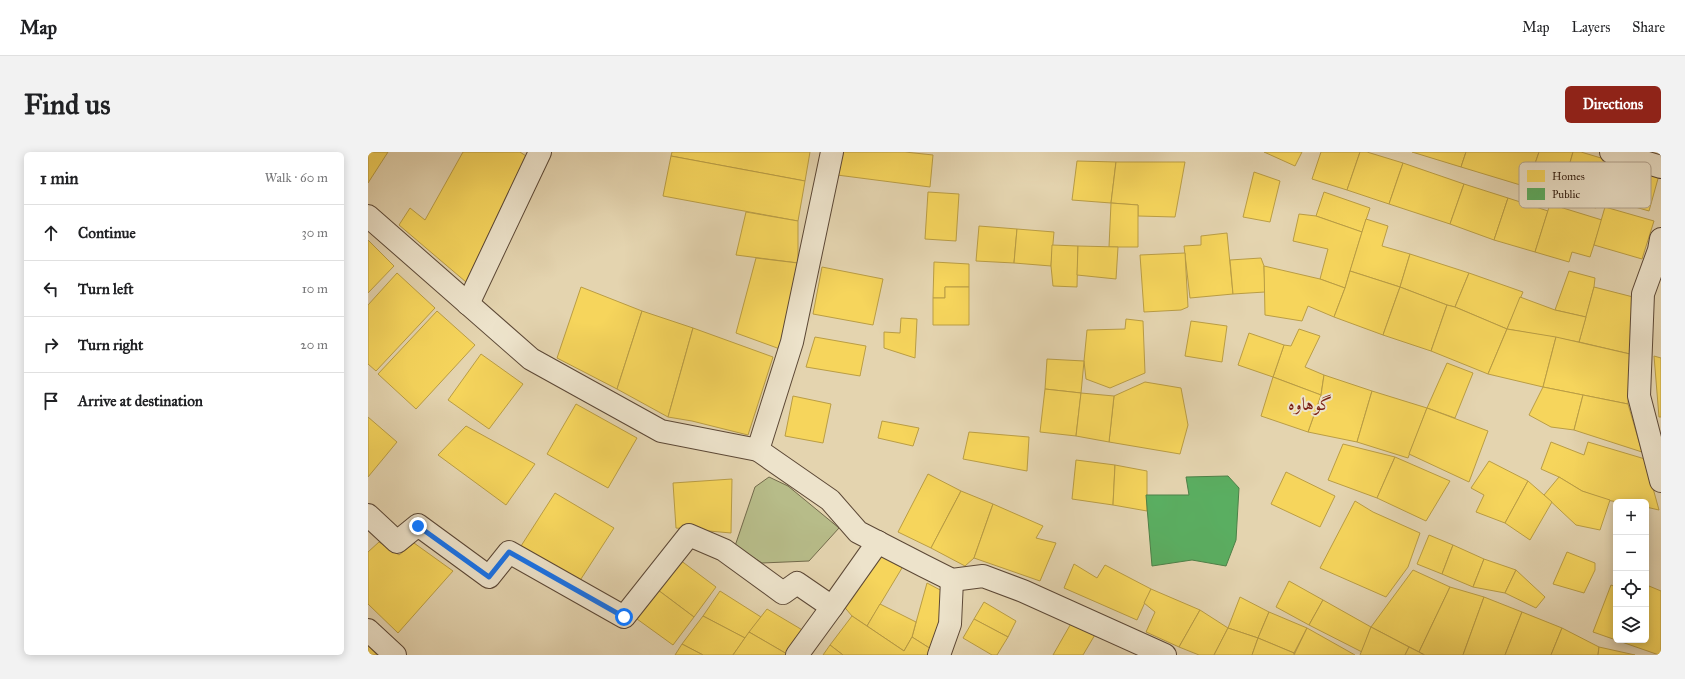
<!DOCTYPE html>
<meta charset="utf-8">
<style>
body{margin:0;font-family:"IM FELL Great Primer",Amiri,serif;background:#f2f2f2;color:#202124}
.controls{position:absolute;right:12px;bottom:12px;display:grid;overflow:hidden;border-radius:6px;box-shadow:0 2px 10px #0003}
.controls button{width:36px;height:36px;display:grid;place-items:center;padding:0;border:0;border-bottom:1px solid #e0e0e0;background:#fff;color:#202124;font:20px sans-serif}
.stop{position:absolute;width:12px;height:12px;margin:-9px;border:3px solid #1a73e8;border-radius:50%;background:#fff}
.stop.end{background:#1a73e8;border-color:#fff;box-shadow:0 1px 4px #0008}
.list{margin:0;padding:0;list-style:none}
h2{display:flex;justify-content:space-between;align-items:center;height:52px;margin:0;padding:0 16px;font-size:17px}
h2 small{font-size:13px;font-weight:400;color:#757577}
.list li{display:grid;grid-template-columns:26px 1fr auto;gap:12px;align-items:center;box-sizing:border-box;height:56px;padding:0 16px;border-top:1px solid #e0e0e0}
.list b{display:block;font-size:15px;white-space:nowrap}
.list em{font-size:13px;font-style:normal;color:#757577}
.icon{flex:none;width:22px;height:22px;fill:none;stroke:currentColor;stroke-width:2;stroke-linecap:round;stroke-linejoin:round}
.map{position:relative;flex:none;width:1293px;height:503px;overflow:hidden;border-radius:6px}
header{display:flex;align-items:center;gap:24px;box-sizing:border-box;height:56px;padding:0 20px;background:#fff;border-bottom:1px solid #e0e0e0}
header strong{font-size:19px}
nav{display:flex;gap:22px;margin-inline-start:auto;font-size:14px}
.intro{display:flex;align-items:center;justify-content:space-between;box-sizing:border-box;height:96px;padding:0 24px}
h1{margin:0;font-size:28px}
.button{padding:10px 18px;border-radius:6px;background:#8f2418;color:#fff;font-size:14px;font-weight:700}
main{display:flex;gap:24px;padding:0 24px}
aside{flex:1;background:#fff;border-radius:6px;box-shadow:0 2px 10px #0003}
.map>svg:first-child{display:block}
.green{fill:#b7bc89;stroke:#726a4b}
.homes{fill:#f6d55c;stroke:#ba9d44}
.public{fill:#5aae61;stroke:#4d8148}
.lines{fill:none;stroke-linecap:round;stroke-linejoin:round}
.street-casing{stroke:#5c4836;stroke-width:24}
.street{stroke:#ede3cb;stroke-width:22}
.route{stroke:#1a73e8;stroke-width:5}
.labels{text-anchor:middle;stroke-width:4;stroke-linejoin:round;paint-order:stroke}
.quarter-label{font-size:18px;fill:#7a1f14;stroke:#ede3cb}
.key{fill:#ede3cb;stroke:#b4a692;stroke-width:1}
.key-label{font-size:11px;fill:#2e190d}
</style>
<header>
<strong>Map</strong>
<nav><a>Map</a><a>Layers</a><a>Share</a></nav>
</header>
<div class="intro"><h1>Find us</h1><a class="button">Directions</a></div>
<main>
<aside>
<h2>1 min<small>Walk · 60 m</small></h2>
<ul class="list">
<li><svg class="icon" aria-label="ahead" viewBox="0 0 24 24"><path d="M12 20V5M6 11l6-6 6 6"/></svg><div><b>Continue</b></div><em>30 m</em></li>
<li><svg class="icon" aria-label="left" viewBox="0 0 24 24"><path d="M17 20v-9H6M10 6l-5 5 5 5"/></svg><div><b>Turn left</b></div><em>10 m</em></li>
<li><svg class="icon" aria-label="right" viewBox="0 0 24 24"><path d="M7 20v-9h11M14 6l5 5-5 5"/></svg><div><b>Turn right</b></div><em>20 m</em></li>
<li><svg class="icon" aria-label="arrive" viewBox="0 0 24 24"><path d="M6 21V4h12l-3 4 3 4H6"/></svg><div><b>Arrive at destination</b></div></li>
</ul>
</aside>
<div class="map">
<svg width="1293" height="503" viewBox="0 0 1293 503">
<rect width="100%" height="100%" fill="#e4d4af"/>
<filter id="stains"><feTurbulence type="fractalNoise" baseFrequency=".005" numOctaves="4"/><feColorMatrix values="0 0 0 0 .2 0 0 0 0 .09 0 0 0 0 .02 0 0 0 .5 -.17"/></filter>
<radialGradient id="worn" r=".72"><stop offset=".6" stop-color="#630" stop-opacity="0"/><stop offset="1" stop-color="#630" stop-opacity=".3"/></radialGradient>
<polygon class="green" points="401,325 420,334 471,376 441,409 394,411 367,394 387,335"/>
<g class="homes">
<polygon points="0,0 20,0 0,31"/>
<polygon points="95,0 152,0 158,4 98,130 31,73 42,56 57,68"/>
<polygon points="304,0 442,0 437,29 303,4"/>
<polygon points="474,0 537,0 565,3 562,35 469,23"/>
<polygon points="896,0 934,0 927,14"/>
<polygon points="953,0 992,0 979,38 944,27"/>
<polygon points="992,0 999,0 1035,11 1021,52 979,38"/>
<polygon points="1044,0 1098,0 1093,15"/>
<polygon points="1098,0 1171,0 1159,35 1093,15"/>
<polygon points="1171,0 1205,0 1192,46 1159,35"/>
<polygon points="1205,0 1213,0 1253,12 1243,48 1231,45 1228,56 1192,46"/>
<polygon points="303,4 437,29 430,69 295,44"/>
<polygon points="709,9 748,10 743,51 704,48"/>
<polygon points="748,10 817,10 807,65 770,64 770,53 743,51"/>
<polygon points="1035,11 1096,32 1082,72 1021,52"/>
<polygon points="1253,12 1291,23 1281,59 1243,48"/>
<polygon points="886,20 912,29 902,70 875,65"/>
<polygon points="1096,32 1140,46 1126,88 1082,72"/>
<polygon points="560,40 591,42 588,89 557,87"/>
<polygon points="956,40 1002,56 994,80 948,64"/>
<polygon points="1140,46 1180,59 1167,100 1126,88"/>
<polygon points="743,51 770,53 770,95 741,95"/>
<polygon points="1182,52 1234,68 1222,105 1204,100 1201,110 1167,100"/>
<polygon points="1237,55 1286,69 1274,107 1226,93"/>
<polygon points="378,60 430,69 430,111 368,103"/>
<polygon points="931,62 948,64 994,80 977,136 952,127 960,97 925,89"/>
<polygon points="998,67 1020,74 1014,94 1042,102 1032,135 982,119"/>
<polygon points="611,74 649,77 646,111 608,109"/>
<polygon points="649,77 686,80 683,114 646,111"/>
<polygon points="859,81 865,142 822,146 816,94 833,93 833,84"/>
<polygon points="0,88 26,114 0,141"/>
<polygon points="684,93 710,94 709,135 685,134 683,114"/>
<polygon points="710,94 750,95 748,127 709,123"/>
<polygon points="817,101 820,155 813,158 776,160 772,103"/>
<polygon points="1042,102 1101,121 1087,155 1079,153 1032,135"/>
<polygon points="388,106 430,111 412,197 368,181"/>
<polygon points="893,106 896,114 897,140 865,142 862,108"/>
<polygon points="566,110 601,112 601,135 577,135 577,146 565,146"/>
<polygon points="896,114 952,127 977,136 966,165 940,154 934,169 897,163"/>
<polygon points="454,115 515,127 505,173 445,162"/>
<polygon points="982,119 1032,135 1015,183 966,165 977,136"/>
<polygon points="1201,119 1227,126 1226,135 1218,165 1187,158"/>
<polygon points="29,121 67,156 8,219 0,212 0,153"/>
<polygon points="1101,121 1155,140 1139,177 1087,155"/>
<polygon points="213,135 274,159 249,237 189,206"/>
<polygon points="577,135 601,135 601,173 565,173 565,146 577,146"/>
<polygon points="1032,135 1079,153 1063,199 1015,183"/>
<polygon points="1226,135 1269,146 1262,202 1211,190"/>
<polygon points="1152,145 1187,158 1218,165 1211,190 1139,177"/>
<polygon points="1079,153 1087,155 1139,177 1120,222 1063,199"/>
<polygon points="69,159 107,193 48,257 10,222"/>
<polygon points="274,159 325,176 300,265 249,237"/>
<polygon points="533,166 549,167 547,206 516,196 516,180 532,181"/>
<polygon points="758,167 775,169 777,221 742,236 718,227 716,209 719,178 757,177"/>
<polygon points="823,169 859,174 854,210 817,204"/>
<polygon points="325,176 405,205 380,283 324,269 300,265"/>
<polygon points="931,177 952,184 937,215 956,223 953,243 905,225 916,193 923,194"/>
<polygon points="1139,177 1188,185 1175,235 1120,222"/>
<polygon points="881,181 916,193 905,225 870,213"/>
<polygon points="447,185 498,194 492,224 438,215"/>
<polygon points="1188,185 1262,202 1260,252 1175,235"/>
<polygon points="113,202 155,232 121,277 80,248"/>
<polygon points="1286,204 1293,206 1293,265 1291,265"/>
<polygon points="679,207 716,209 713,241 677,237"/>
<polygon points="1079,211 1105,221 1087,266 1059,256"/>
<polygon points="956,223 1004,239 989,290 940,280 953,243"/>
<polygon points="905,225 953,243 940,280 893,264"/>
<polygon points="777,230 813,236 820,273 812,302 741,290 746,244"/>
<polygon points="1175,235 1215,243 1206,278 1183,275 1161,263"/>
<polygon points="677,237 713,241 708,284 672,280"/>
<polygon points="1004,239 1059,256 1040,306 989,290"/>
<polygon points="713,241 746,244 741,290 708,284"/>
<polygon points="1215,243 1260,252 1274,300 1206,278"/>
<polygon points="425,244 463,252 455,291 417,284"/>
<polygon points="208,252 269,286 240,336 179,302"/>
<polygon points="1059,256 1120,279 1101,330 1041,302"/>
<polygon points="0,265 29,290 0,325"/>
<polygon points="514,269 551,276 545,294 510,286"/>
<polygon points="98,274 167,312 138,353 70,303"/>
<polygon points="601,280 661,285 659,319 595,307"/>
<polygon points="1183,290 1216,303 1220,290 1277,307 1291,358 1278,355 1278,350 1250,350 1238,348 1214,339 1191,325 1173,317"/>
<polygon points="975,292 1027,305 1009,346 960,328"/>
<polygon points="1027,305 1082,329 1058,369 1009,346"/>
<polygon points="708,308 747,313 745,353 704,347"/>
<polygon points="1121,309 1160,329 1137,371 1108,360 1116,343 1103,336"/>
<polygon points="747,313 779,319 779,359 745,353"/>
<polygon points="918,320 967,344 952,375 903,352"/>
<polygon points="560,322 593,339 563,396 530,380"/>
<polygon points="1191,325 1214,339 1242,348 1232,378 1208,373 1176,343"/>
<polygon points="364,327 363,381 308,376 305,331"/>
<polygon points="1160,329 1184,350 1162,388 1137,371"/>
<polygon points="593,339 625,352 606,406 597,414 563,396"/>
<polygon points="187,341 246,376 211,430 153,394"/>
<polygon points="987,349 1005,360 1052,381 1040,415 1018,445 952,416"/>
<polygon points="625,352 675,374 668,386 688,391 672,429 606,406"/>
<polygon points="1061,383 1085,393 1074,422 1049,412"/>
<polygon points="11,390 31,403 46,391 85,419 30,481 0,452 0,400"/>
<polygon points="1085,393 1116,407 1105,435 1074,422"/>
<polygon points="511,399 537,411 499,474 484,464 473,451"/>
<polygon points="1199,400 1227,411 1227,418 1216,441 1185,432"/>
<polygon points="1116,407 1148,418 1137,441 1105,435"/>
<polygon points="312,408 348,435 326,465 290,438"/>
<polygon points="706,412 729,426 737,413 783,437 769,468 696,436"/>
<polygon points="1045,418 1082,435 1051,500 1003,475"/>
<polygon points="1148,418 1177,445 1168,456 1137,441"/>
<polygon points="921,429 955,448 941,473 908,455"/>
<polygon points="559,431 578,441 575,472 563,497 544,485"/>
<polygon points="1243,433 1248,435 1248,488 1278,488 1278,446 1281,434 1293,439 1293,503 1291,503 1225,480"/>
<polygon points="1082,435 1116,445 1095,503 1057,503 1051,500"/>
<polygon points="783,437 832,458 811,495 778,480 787,460 776,451"/>
<polygon points="290,438 326,465 305,493 269,467"/>
<polygon points="352,439 393,465 377,486 335,464"/>
<polygon points="872,445 901,460 890,486 860,476"/>
<polygon points="1116,445 1154,460 1137,503 1095,503"/>
<polygon points="955,448 1003,475 994,500 941,473"/>
<polygon points="616,450 648,469 640,485 606,467"/>
<polygon points="512,452 548,470 544,485 536,499 499,474"/>
<polygon points="399,457 436,479 419,502 381,480"/>
<polygon points="832,458 860,476 846,503 831,503 811,495"/>
<polygon points="901,460 939,476 926,501 890,486"/>
<polygon points="1154,460 1194,476 1183,503 1137,503"/>
<polygon points="335,464 377,486 365,503 335,503 314,492"/>
<polygon points="484,464 536,499 544,485 563,497 559,503 475,503 462,493"/>
<polygon points="606,467 640,485 629,503 624,503 595,486"/>
<polygon points="705,468 728,481 715,503 685,503"/>
<polygon points="1003,475 1041,495 1037,503 992,503"/>
<polygon points="860,476 890,486 884,503 846,503"/>
<polygon points="939,476 987,503 926,503"/>
<polygon points="1194,476 1231,495 1230,503 1183,503"/>
<polygon points="381,480 419,502 418,503 365,503"/>
<polygon points="890,486 926,501 926,503 884,503"/>
<polygon points="314,492 335,503 307,503"/>
<polygon points="462,493 475,503 455,503"/>
<polygon points="0,494 9,503 0,503"/>
<polygon points="1041,495 1051,500 1056,503 1037,503"/>
<polygon points="1231,495 1267,503 1230,503"/>
</g>
<polygon class="public" points="860,324 871,336 868,388 858,414 824,408 784,414 778,343 821,343 818,325"/>
<g class="lines">
<defs>
<g id="street">
<polyline points="1243,0 1293,15"/>
<polyline points="0,64 163,207 293,279 390,298 424,190 464,0"/>
<polyline points="1293,87 1291,98 1275,142 1271,244 1293,329"/>
<polyline points="100,152 172,0"/>
<polyline points="390,298 462,348 490,380 556,414 584,428 615,424 655,439 797,503"/>
<polyline points="0,363 29,390 50,373 121,425 141,400 256,465 321,383 356,398 415,441 429,431 464,455 510,390"/>
<polyline points="0,478 27,503"/>
<polyline points="429,503 464,455"/>
<polyline points="571,503 582,472 584,428"/>
</g>
</defs>
<use href="#street" class="street-casing"/>
<use href="#street" class="street"/>
</g>
<g class="lines">
<polyline class="route" points="50,374 121,425 141,400 256,465"/>
</g>
<g class="labels">
<g class="quarter-label">
<text x="942" y="258">گوہاوہ</text>
</g>
</g>
<rect x="1151" y="10" width="132" height="46" rx="6" class="key"/>
<rect x="1159" y="18" width="18" height="12" fill="#f6d55c"/>
<rect x="1159" y="36" width="18" height="12" fill="#5aae61"/>
<g class="key-label">
<text x="1184" y="28">Homes</text>
<text x="1184" y="46">Public</text>
</g>
<rect width="100%" height="100%" filter="url(#stains)"/>
<rect width="100%" height="100%" fill="url(#worn)"/>
</svg>
<div class="controls">
<button>+</button>
<button>−</button>
<button><svg class="icon" aria-label="locate" viewBox="0 0 24 24"><circle cx="12" cy="12" r="6"/><path d="M12 2v4M12 18v4M2 12h4M18 12h4"/></svg></button>
<button><svg class="icon" aria-label="layers" viewBox="0 0 24 24"><path d="M12 4l9 5-9 5-9-5zM3 14l9 5 9-5"/></svg></button>
</div>
<div class="stop" style="left:256px;top:465px"></div>
<div class="stop end" style="left:50px;top:374px"></div>
</div>
</main>
